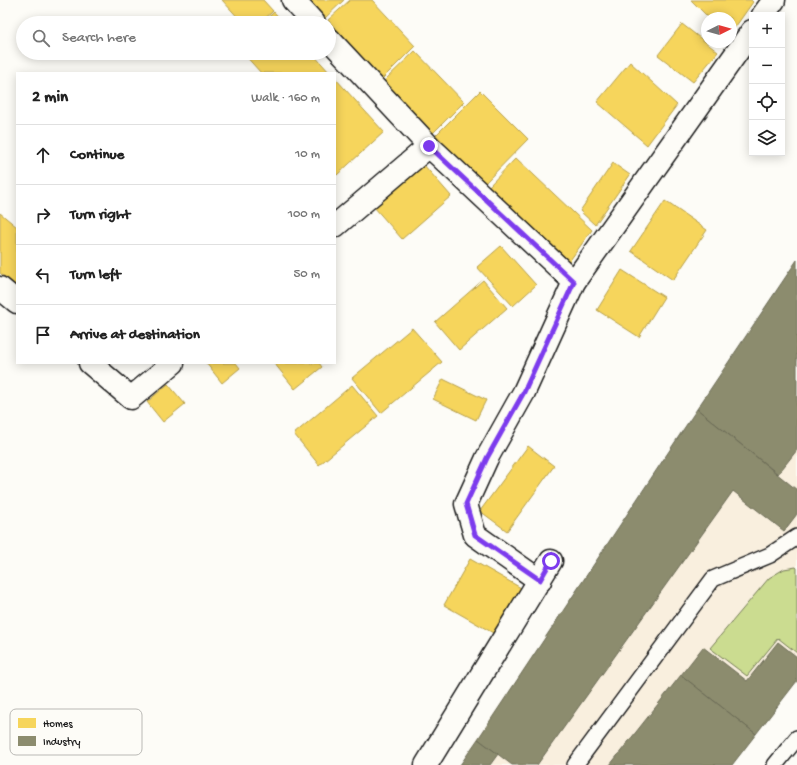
<!DOCTYPE html>
<meta charset="utf-8">
<style>
body{margin:0;font-family:"Gochi Hand",sans-serif;background:#f6f6f6;color:#222}
.controls{position:absolute;right:12px;top:12px;display:grid;overflow:hidden;border-radius:0px;box-shadow:0 2px 10px #0003}
.controls button{width:36px;height:36px;display:grid;place-items:center;padding:0;border:0;border-bottom:1px solid #e0e0e0;background:#fff;color:#222;font:20px sans-serif}
.compass{position:absolute;left:701px;top:12px;width:36px;height:36px;border-radius:50%;background:#fff;box-shadow:0 2px 10px #0003;rotate:85deg}
.stop{position:absolute;width:12px;height:12px;margin:-9px;border:3px solid #7c3aed;border-radius:50%;background:#fff}
.stop.end{background:#7c3aed;border-color:#fff;box-shadow:0 1px 4px #0008}
.list{margin:0;padding:0;list-style:none}
h2{display:flex;justify-content:space-between;align-items:center;height:52px;margin:0;padding:0 16px;font-size:17px}
h2 small{font-size:13px;font-weight:400;color:#767676}
.list li{display:grid;grid-template-columns:26px 1fr auto;gap:12px;align-items:center;box-sizing:border-box;height:60px;padding:0 16px;border-top:1px solid #e0e0e0}
.list b{display:block;font-size:15px;white-space:nowrap}
.list em{font-size:13px;font-style:normal;color:#767676}
.icon{flex:none;width:22px;height:22px;fill:none;stroke:currentColor;stroke-width:2;stroke-linecap:round;stroke-linejoin:round}
.map{position:relative;flex:none;width:797px;height:765px;overflow:hidden}
.search{position:absolute;background:#fff;box-shadow:0 2px 10px #0003;left:16px;top:16px;width:320px;height:44px;display:flex;align-items:center;gap:10px;box-sizing:border-box;padding:0 14px;border-radius:22px;color:#767676;font-size:15px}
.panel{position:absolute;background:#fff;box-shadow:0 2px 10px #0003;left:16px;top:72px;width:320px;height:292px;border-radius:0px}
.map>svg:first-child{display:block}
.built{fill:#f9efde}
.green{fill:#cbdc90;stroke:#747c56}
.homes{fill:#f6d55c;stroke:#b59e49}
.industry{fill:#8c8c6e;stroke:#6a6a55}
.lines{fill:none;stroke-linecap:round;stroke-linejoin:round}
.lane-casing{stroke:#1c1c1c;stroke-width:18}
.street-casing{stroke:#1c1c1c;stroke-width:25}
.lane{stroke:#fdfcf7;stroke-width:15}
.street{stroke:#fdfcf7;stroke-width:22}
.route{stroke:#7c3aed;stroke-width:5}
.key{fill:#fdfcf7;stroke:#bab9b5;stroke-width:1}
.key-label{font-size:11px;fill:#1c1c1c}
</style>
<div class="map">
<svg width="797" height="765" viewBox="0 0 797 765">
<rect width="100%" height="100%" fill="#fdfcf7"/>
<filter id="ink" filterUnits="userSpaceOnUse"><feTurbulence type="fractalNoise" baseFrequency=".025" numOctaves="2"/><feDisplacementMap in="SourceGraphic" scale="8" xChannelSelector="R" yChannelSelector="G"/><feConvolveMatrix kernelMatrix="1 2 1 2 8 2 1 2 1" color-interpolation-filters="sRGB"/></filter>
<g filter="url(#ink)">
<polygon class="built" points="797,260 797,681 732,765 460,765"/>
<polygon class="green" points="796,567 797,568 797,653 778,638 747,676 710,648 769,578 784,569"/>
<g class="homes">
<polygon points="222,0 263,0 273,11 260,23 243,23"/>
<polygon points="308,0 344,0 325,18"/>
<polygon points="350,0 372,0 415,46 382,79 328,20"/>
<polygon points="691,0 751,0 753,2 731,33 731,18 709,18"/>
<polygon points="274,12 284,23 262,23"/>
<polygon points="682,24 718,52 693,82 658,55"/>
<polygon points="415,51 464,102 433,133 384,81"/>
<polygon points="243,53 312,53 330,73 261,73"/>
<polygon points="630,62 677,105 647,145 597,102"/>
<polygon points="335,78 384,132 337,175 335,173"/>
<polygon points="480,91 528,139 484,184 435,136"/>
<polygon points="516,158 592,230 568,263 488,187"/>
<polygon points="613,163 630,175 595,225 580,211"/>
<polygon points="423,164 451,196 402,239 374,207"/>
<polygon points="665,201 707,230 673,280 631,251"/>
<polygon points="0,213 17,227 17,285 15,286 0,273"/>
<polygon points="501,246 536,285 513,306 477,267"/>
<polygon points="622,270 664,297 639,337 597,310"/>
<polygon points="483,280 507,308 459,350 435,322"/>
<polygon points="412,328 442,362 381,413 352,378"/>
<polygon points="206,363 236,363 240,368 222,383"/>
<polygon points="274,363 319,363 322,367 295,389"/>
<polygon points="443,379 486,400 476,420 433,399"/>
<polygon points="168,384 185,404 163,422 147,402"/>
<polygon points="352,385 378,416 319,465 294,434"/>
<polygon points="528,446 554,466 507,531 480,511"/>
<polygon points="470,559 521,588 495,634 444,605"/>
</g>
<g class="industry">
<polygon points="797,260 797,450 778,474 697,409"/>
<polygon points="697,409 797,490 797,514 784,531 733,491 537,765 512,765 478,739"/>
<polygon points="778,642 797,657 797,681 756,734 681,675 703,647 747,681"/>
<polygon points="681,675 756,734 732,765 610,765"/>
<polygon points="478,739 498,754 490,765 460,765"/>
</g>
<g class="lines">
<defs>
<g id="lane">
<polyline points="575,765 713,579 770,555 797,537"/>
<polyline points="775,765 797,738"/>
</g>
<g id="street">
<polyline points="293,0 314,23"/>
<polyline points="763,15 774,0"/>
<polyline points="329,39 429,146 574,282"/>
<polyline points="335,226 429,146"/>
<polyline points="0,288 17,302"/>
<polyline points="90,363 131,398 173,363"/>
<polyline points="540,581 475,535 466,504 487,458 524,392 574,282 752,31"/>
<polyline points="426,765 551,561"/>
</g>
</defs>
<use href="#lane" class="lane-casing"/>
<use href="#street" class="street-casing"/>
<use href="#lane" class="lane"/>
<use href="#street" class="street"/>
</g>
</g>
<g class="lines" filter="url(#ink)">
<polyline class="route" points="429,146 574,282 524,392 487,458 466,504 475,535 540,580 551,561"/>
</g>
<rect x="10" y="709" width="132" height="46" rx="6" class="key"/>
<rect x="18" y="718" width="18" height="10" fill="#f6d55c"/>
<rect x="18" y="736" width="18" height="10" fill="#8c8c6e"/>
<g class="key-label">
<text x="43" y="727">Homes</text>
<text x="43" y="745">Industry</text>
</g>
</svg>
<div class="controls">
<button>+</button>
<button>−</button>
<button><svg class="icon" aria-label="locate" viewBox="0 0 24 24"><circle cx="12" cy="12" r="6"/><path d="M12 2v4M12 18v4M2 12h4M18 12h4"/></svg></button>
<button><svg class="icon" aria-label="layers" viewBox="0 0 24 24"><path d="M12 4l9 5-9 5-9-5zM3 14l9 5 9-5"/></svg></button>
</div>
<svg class="compass" viewBox="-18 -18 36 36"><path d="M0-13l5 13h-10z" fill="#e53935"/><path d="M0 13l5-13h-10z" fill="#767676"/></svg>
<div class="stop" style="left:551px;top:561px"></div>
<div class="stop end" style="left:429px;top:146px"></div>
<div class="search"><svg class="icon" aria-label="search" viewBox="0 0 24 24"><circle cx="10" cy="10" r="6"/><path d="M15 15l6 6"/></svg>Search here</div>
<section class="panel">
<h2>2 min<small>Walk · 160 m</small></h2>
<ul class="list">
<li><svg class="icon" aria-label="ahead" viewBox="0 0 24 24"><path d="M12 20V5M6 11l6-6 6 6"/></svg><div><b>Continue</b></div><em>10 m</em></li>
<li><svg class="icon" aria-label="right" viewBox="0 0 24 24"><path d="M7 20v-9h11M14 6l5 5-5 5"/></svg><div><b>Turn right</b></div><em>100 m</em></li>
<li><svg class="icon" aria-label="left" viewBox="0 0 24 24"><path d="M17 20v-9H6M10 6l-5 5 5 5"/></svg><div><b>Turn left</b></div><em>50 m</em></li>
<li><svg class="icon" aria-label="arrive" viewBox="0 0 24 24"><path d="M6 21V4h12l-3 4 3 4H6"/></svg><div><b>Arrive at destination</b></div></li>
</ul>
</section>
</div>
